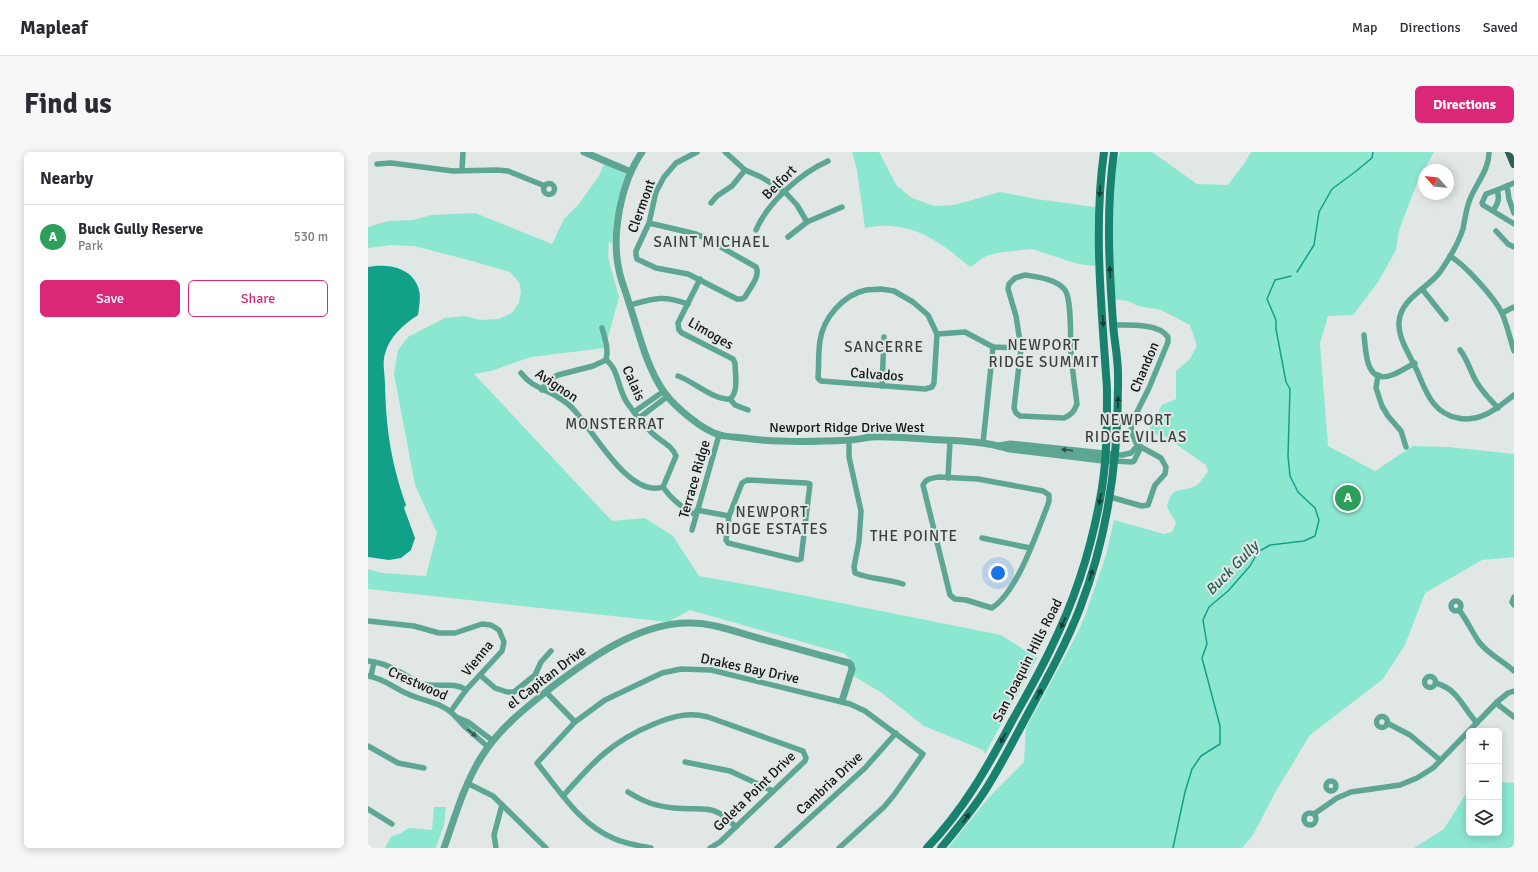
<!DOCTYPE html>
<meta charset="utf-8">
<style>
body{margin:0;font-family:Signika,sans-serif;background:#f7f7f7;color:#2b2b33}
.controls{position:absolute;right:12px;bottom:12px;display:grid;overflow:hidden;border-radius:6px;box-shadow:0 2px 10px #0003}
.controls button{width:36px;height:36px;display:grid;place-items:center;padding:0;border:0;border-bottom:1px solid #e1e1e2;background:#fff;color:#2b2b33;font:20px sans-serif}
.compass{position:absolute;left:1050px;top:12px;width:36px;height:36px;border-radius:50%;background:#fff;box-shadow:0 2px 10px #0003;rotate:297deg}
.you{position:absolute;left:630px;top:421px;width:14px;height:14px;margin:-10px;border:3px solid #fff;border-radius:50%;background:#1a73e8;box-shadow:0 0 0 6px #1a73e833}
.badge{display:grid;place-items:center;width:26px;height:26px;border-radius:50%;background:#db2777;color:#fff;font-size:13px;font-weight:700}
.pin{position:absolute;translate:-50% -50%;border:2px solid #fff;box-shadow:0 1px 4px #0006}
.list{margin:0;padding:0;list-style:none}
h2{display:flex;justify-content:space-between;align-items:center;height:52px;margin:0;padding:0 16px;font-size:17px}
h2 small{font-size:13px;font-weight:400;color:#7c7c81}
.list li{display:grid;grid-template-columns:26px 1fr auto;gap:12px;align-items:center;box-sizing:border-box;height:64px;padding:0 16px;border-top:1px solid #e1e1e2}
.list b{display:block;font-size:15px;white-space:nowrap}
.list p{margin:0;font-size:13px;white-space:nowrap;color:#7c7c81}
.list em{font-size:13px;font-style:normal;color:#7c7c81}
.actions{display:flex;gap:8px;padding:12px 16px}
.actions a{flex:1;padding:9px 0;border:1px solid #db2777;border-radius:6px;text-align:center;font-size:14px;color:#db2777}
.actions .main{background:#db2777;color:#fff}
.icon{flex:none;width:22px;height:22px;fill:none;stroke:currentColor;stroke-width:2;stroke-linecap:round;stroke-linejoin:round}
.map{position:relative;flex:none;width:1146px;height:696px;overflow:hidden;border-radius:6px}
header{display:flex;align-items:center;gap:24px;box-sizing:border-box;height:56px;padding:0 20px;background:#fff;border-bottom:1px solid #e1e1e2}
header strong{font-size:19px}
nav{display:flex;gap:22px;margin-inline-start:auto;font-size:14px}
.intro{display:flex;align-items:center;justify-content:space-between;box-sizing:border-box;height:96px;padding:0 24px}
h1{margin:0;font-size:28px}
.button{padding:10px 18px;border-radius:6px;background:#db2777;color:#fff;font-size:14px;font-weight:700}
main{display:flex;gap:24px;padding:0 24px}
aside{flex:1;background:#fff;border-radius:6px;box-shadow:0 2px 10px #0003}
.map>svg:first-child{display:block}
.green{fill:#8ce7d0}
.water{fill:#11a188}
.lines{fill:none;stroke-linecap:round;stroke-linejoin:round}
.stream{stroke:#11a188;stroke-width:1.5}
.minor{stroke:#5da694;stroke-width:5.5}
.tertiary{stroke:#5da694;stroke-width:7}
.secondary{stroke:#18826e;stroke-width:8}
.primary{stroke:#2c6054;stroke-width:8}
.oneway{fill:#153b34}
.oneway2{fill:#34564e}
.labels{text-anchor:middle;stroke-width:4;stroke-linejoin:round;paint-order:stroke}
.street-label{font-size:14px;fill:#131514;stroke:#e0e7e5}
.neighbourhood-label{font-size:15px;letter-spacing:1px;fill:#3c4140;stroke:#e0e7e5}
.water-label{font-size:15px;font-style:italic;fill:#2a5d51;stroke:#e0e7e5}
</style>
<header>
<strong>Mapleaf</strong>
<nav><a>Map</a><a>Directions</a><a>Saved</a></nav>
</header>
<div class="intro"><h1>Find us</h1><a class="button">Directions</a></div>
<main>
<aside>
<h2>Nearby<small></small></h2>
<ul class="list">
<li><span class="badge" style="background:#2e9e5b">A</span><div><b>Buck Gully Reserve</b><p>Park</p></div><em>530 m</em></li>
</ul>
<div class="actions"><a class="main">Save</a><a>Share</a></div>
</aside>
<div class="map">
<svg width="1146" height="696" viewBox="0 0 1146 696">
<rect width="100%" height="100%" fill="#e0e7e5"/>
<g class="green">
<path d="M484 0H511L529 34 544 46 566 54 586 53 632 40 668 47 727 55V114L710 112 664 97 634 100 618 104 602 115C578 95 555 76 522 74 514 73 505 75 497 76L489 18Z"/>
<path d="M752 0H784L829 32 860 33 878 9 883 0H1066L1050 29 1031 78 1028 98 1010 130 985 163 960 164 952 191 960 294 1007 319 1045 294 1080 295 1146 302V405L1114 408 1057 441 1037 493 1015 527 942 583 908 639 885 683 874 696H580L622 644 656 610 658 576 708 484 717 464 738 403 746 368 796 382 804 380 808 371 799 355C805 332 810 342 827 334 832 332 836 324 840 320L838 313 798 285 783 281 782 275 794 253 808 247V219L821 208 829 194 822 173 793 158 770 154 760 149 745 147V22Z"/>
<polygon points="236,12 259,23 246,67 244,92 241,89 240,105 251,145 237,196 163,205 123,219 106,222 244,369 277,366 305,384 331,424 403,437 633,483 669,506 617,602 615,598 556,574 514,541 484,523 486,512 477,502 322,458 300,470 0,437 0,417 14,421 58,424 69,381 47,333 26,222 30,198 40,185 77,166 97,164 112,168 131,167 144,161 151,151 153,139 151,130 142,120 97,107 46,94 23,93 0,96 0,75 20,69 45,68 63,63 107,61 184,92 196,67 210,53 231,24"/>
<polygon points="1131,630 1146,631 1146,696 1046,696 1076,677 1101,637 1101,681 1131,681"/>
<polygon points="66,655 78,655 76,673 68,696 17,696 23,685 33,681 41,676 64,678"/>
</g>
<path class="water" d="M7 114C25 113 45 117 51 138 53 145 51 156 50 163 36 172 21 185 17 202 14 211 17 223 17 232 18 277 23 310 38 353L36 356 47 386 43 398 33 406 21 408 0 405V115Z"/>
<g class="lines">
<g class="stream">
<polyline points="929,120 946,93 951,60 964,37 987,20 1004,6 1005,0"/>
<polyline points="805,696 817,640 824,617 833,604 852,592 852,574 834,506 839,492 835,468 841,455 860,439 882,414 890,400 902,393 936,389 947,384 951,368 947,356 930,340 922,324 920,304 922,237 918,230 908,177 908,168 899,147 907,128 923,124"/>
</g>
<g class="minor">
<polyline points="357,0 377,18 393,25 416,39 429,53 439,70"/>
<path d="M1121 0C1121 18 1108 32 1102 47 1098 57 1097 67 1095 77 1090 92 1081 107 1072 120 1059 137 1033 146 1031 170 1030 190 1046 208 1052 226 1060 245 1068 262 1090 266 1113 271 1129 256 1146 243"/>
<polyline points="9,12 23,11 85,19 129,18 140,19 177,34"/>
<polyline points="94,18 95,0"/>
<circle cx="181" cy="37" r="5.5"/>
<polyline points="1139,34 1141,47 1146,61"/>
<polyline points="1129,38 1146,31"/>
<polyline points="343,51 349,44 364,34 377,18"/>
<path d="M1125 59C1130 51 1132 47 1129 38L1118 42 1114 51 1115 53 1146 72"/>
<path d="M281 71 328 82 337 86 388 115C393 124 381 137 377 145L374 147H369L320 122 288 116 269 107 268 103V99L281 71 288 40 296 25 308 11 329 0"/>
<path d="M388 78C400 50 433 21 460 9"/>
<polyline points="1128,79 1140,92 1146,95"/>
<polyline points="420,85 439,70 474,55"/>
<path d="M1082 104C1097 113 1126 145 1134 161 1139 173 1142 186 1146 199"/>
<path d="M657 123C669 125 689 127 697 138 704 148 702 186 703 200 704 217 707 235 709 252 706 260 703 263 696 266L652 264 648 261 646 256 653 196 648 164 640 137 641 132 647 126Z"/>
<path d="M332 127 310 171 311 178 314 181 365 207 367 211C367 221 371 240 362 247"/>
<path d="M513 137 526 139 545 150 560 163 569 182 566 231 564 235 557 237 453 229 450 226C451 214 450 201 452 189 455 166 475 143 498 138 502 137 508 138 513 137Z"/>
<polyline points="1054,137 1078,167"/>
<path d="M262 153C287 146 295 143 320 152"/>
<polyline points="1134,161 1146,155"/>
<path d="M234 176C237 187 241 197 238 208"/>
<polyline points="569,182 597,180 625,195 653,196"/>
<path d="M996 183C998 199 997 233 1024 223 1032 220 1039 215 1047 211"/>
<path d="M1092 198C1100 208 1102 219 1108 229 1114 240 1122 247 1130 256"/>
<path d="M153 221C165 236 174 235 188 244 195 248 203 254 207 259 226 280 261 346 295 335L308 304C304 293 292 289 284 281 275 272 267 262 260 252 250 239 251 217 238 208"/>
<polyline points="1010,223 1008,236 1014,254 1020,264 1033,279 1038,295"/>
<path d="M310 224C325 229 347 249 362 247"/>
<polyline points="514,234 516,185"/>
<polyline points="174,238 179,229 190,223 225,214 238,208"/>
<polyline points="362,247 367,253 380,258"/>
<polyline points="266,260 296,239"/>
<polyline points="271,266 300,244"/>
<path d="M481 288V305L493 359 491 389 486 415 487 421C502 427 519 427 535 432"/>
<polyline points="615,291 625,195"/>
<polyline points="747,303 754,303 763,301 770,293"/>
<polyline points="746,309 764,310 766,309 773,295"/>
<path d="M571 325 610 327 675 339 681 343V349L679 355C668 383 649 440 624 456L598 448 587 447 582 443 555 333C558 326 565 326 571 325Z"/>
<polyline points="580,326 582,289"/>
<polygon points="379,328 438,331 442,332 433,407 430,408 360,391 358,388 361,364 374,331"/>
<path d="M295 335C304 348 314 356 328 363"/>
<path d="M742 345 774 354 780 353 787 333 797 322 798 315 793 306 773 295 768 291 763 279 764 270 781 236 800 190V185C791 171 760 173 745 173"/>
<polyline points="329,358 361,364"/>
<polyline points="324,378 351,283"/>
<polyline points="614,386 662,396"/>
<polyline points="1146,445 1144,450 1146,453"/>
<circle cx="1088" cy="454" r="5"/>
<path d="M1091 458C1099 468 1104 480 1111 490 1120 502 1135 509 1146 519"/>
<polyline points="0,469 46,474 71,481 87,481 114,472 123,473 131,478 136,490 134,499 98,538 83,559"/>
<path d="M0 509C11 510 21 514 30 519 38 523 46 529 55 532 70 536 86 529 98 538"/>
<polyline points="112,523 127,536 139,540 146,540 167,523 173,510 183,499"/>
<path d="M0 524C15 526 26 536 40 542 57 550 75 550 88 565"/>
<polyline points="3,524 6,510"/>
<circle cx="1062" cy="530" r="5.5"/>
<path d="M1068 531C1091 538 1094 555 1109 571"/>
<polyline points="178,540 207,570"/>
<polyline points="1128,551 1146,565"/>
<circle cx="1014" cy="570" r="5.5"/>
<polyline points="1019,571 1042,583 1072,608"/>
<polyline points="0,594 30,611 56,616"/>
<polyline points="120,595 96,574 88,565 100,570 125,589"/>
<polyline points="317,610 362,619 405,639"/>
<circle cx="963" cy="634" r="5"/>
<polyline points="99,631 125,644 178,696"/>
<path d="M260 640C276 650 287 654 306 656 336 659 344 650 368 675"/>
<path d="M195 644C225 610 244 589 286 572 305 564 321 560 340 565L435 599 438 606 437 609 352 690 342 696"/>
<polyline points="0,657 24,672"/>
<circle cx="942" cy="667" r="6"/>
<polyline points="946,662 969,646 983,640 1032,633 1049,626 1065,616 1129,550 1140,541 1146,539"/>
<polyline points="128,696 126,683 134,653"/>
<path d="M283 696C271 694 259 692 247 687 212 673 192 639 169 611L207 570 237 548 294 521 313 517 343 518 482 552 497 559 555 602 526 643 516 655 471 696"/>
<polyline points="409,696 497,616 528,581"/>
</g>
<g class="tertiary">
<polyline points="216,0 263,20"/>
<path d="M274 0C253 30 243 83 251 118 253 129 258 140 261 151 271 181 278 214 296 240 306 254 335 279 352 283 359 285 368 285 376 286 411 291 446 290 481 288 488 288 495 286 503 285 526 284 550 287 574 288 596 289 620 290 641 297L742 309"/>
<polyline points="631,294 642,292 747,303"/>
<path d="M76 696C87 665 96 632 114 604 131 577 155 558 180 538 219 508 271 470 322 471 346 471 368 480 390 486 420 494 450 503 481 511L483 513 484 517 474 549"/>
</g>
<g class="secondary">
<path d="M559 696C596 657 619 616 644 569 658 544 672 520 684 494 708 445 725 391 734 336 739 304 739 270 739 237 734 159 725 78 736 0"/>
<path d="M573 696C588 678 603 660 616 640 631 617 643 593 656 569 676 532 697 495 712 456 741 381 751 302 750 222 750 205 746 188 745 171 741 113 738 57 746 0"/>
</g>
<polyline class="primary" points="1141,0 1146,12"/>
</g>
<defs><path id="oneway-solid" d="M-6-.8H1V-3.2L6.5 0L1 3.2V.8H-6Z"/></defs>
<g class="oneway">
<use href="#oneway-solid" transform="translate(732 39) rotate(95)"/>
<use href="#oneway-solid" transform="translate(742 120) rotate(-94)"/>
<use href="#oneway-solid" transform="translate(735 169) rotate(87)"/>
<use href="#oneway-solid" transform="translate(750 250) rotate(-89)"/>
<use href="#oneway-solid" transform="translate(732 347) rotate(100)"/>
<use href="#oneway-solid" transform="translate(723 423) rotate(-72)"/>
<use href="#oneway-solid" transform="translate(695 471) rotate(114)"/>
<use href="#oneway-solid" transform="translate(671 542) rotate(-61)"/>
<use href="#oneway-solid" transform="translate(635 586) rotate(119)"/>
<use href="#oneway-solid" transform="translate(598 666) rotate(-55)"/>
</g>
<g class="oneway2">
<use href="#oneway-solid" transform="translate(699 298) rotate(-174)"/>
<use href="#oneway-solid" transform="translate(104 581) rotate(40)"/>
</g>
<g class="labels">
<g class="street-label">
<text transform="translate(411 30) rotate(-45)" y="5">Belfort</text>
<text transform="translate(273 54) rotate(-70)" y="5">Clermont</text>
<text transform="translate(343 181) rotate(30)" y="5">Limoges</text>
<text transform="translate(776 215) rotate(-67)" y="5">Chandon</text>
<text transform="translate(509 222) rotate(4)" y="5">Calvados</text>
<text transform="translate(266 231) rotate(66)" y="5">Calais</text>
<text transform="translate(189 233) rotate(34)" y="5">Avignon</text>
<text x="479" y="280">Newport Ridge Drive West</text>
<text transform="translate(326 327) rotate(-74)" y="5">Terrace Ridge</text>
<text transform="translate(109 506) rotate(-51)" y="5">Vienna</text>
<text transform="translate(659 508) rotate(-63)" y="5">San Joaquin Hills Road</text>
<text transform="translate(382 516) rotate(12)" y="5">Drakes Bay Drive</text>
<text transform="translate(178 525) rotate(-37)" y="5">el Capitan Drive</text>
<text transform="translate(50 531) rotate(24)" y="5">Crestwood</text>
<text transform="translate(461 631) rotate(-43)" y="5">Cambria Drive</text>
<text transform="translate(386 639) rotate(-44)" y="5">Goleta Point Drive</text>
</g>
<g class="neighbourhood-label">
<text x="344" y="95">SAINT MICHAEL</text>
<text x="676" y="198">NEWPORT<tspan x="676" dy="17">RIDGE SUMMIT</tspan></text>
<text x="516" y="200">SANCERRE</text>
<text x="768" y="273">NEWPORT<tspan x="768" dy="17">RIDGE VILLAS</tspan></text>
<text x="247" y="277">MONSTERRAT</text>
<text x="404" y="365">NEWPORT<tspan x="404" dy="17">RIDGE ESTATES</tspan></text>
<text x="546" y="389">THE POINTE</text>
</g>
<g class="water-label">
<text transform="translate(864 416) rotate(-46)" y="5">Buck Gully</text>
</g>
</g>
</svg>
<div class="controls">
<button>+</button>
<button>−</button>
<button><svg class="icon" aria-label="layers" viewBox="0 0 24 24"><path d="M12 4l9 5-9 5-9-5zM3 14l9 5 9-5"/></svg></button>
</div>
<svg class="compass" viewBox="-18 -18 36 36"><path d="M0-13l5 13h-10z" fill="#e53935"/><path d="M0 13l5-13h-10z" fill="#7c7c81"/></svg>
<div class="you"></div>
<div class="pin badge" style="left:980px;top:346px;background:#2e9e5b">A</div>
</div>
</main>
